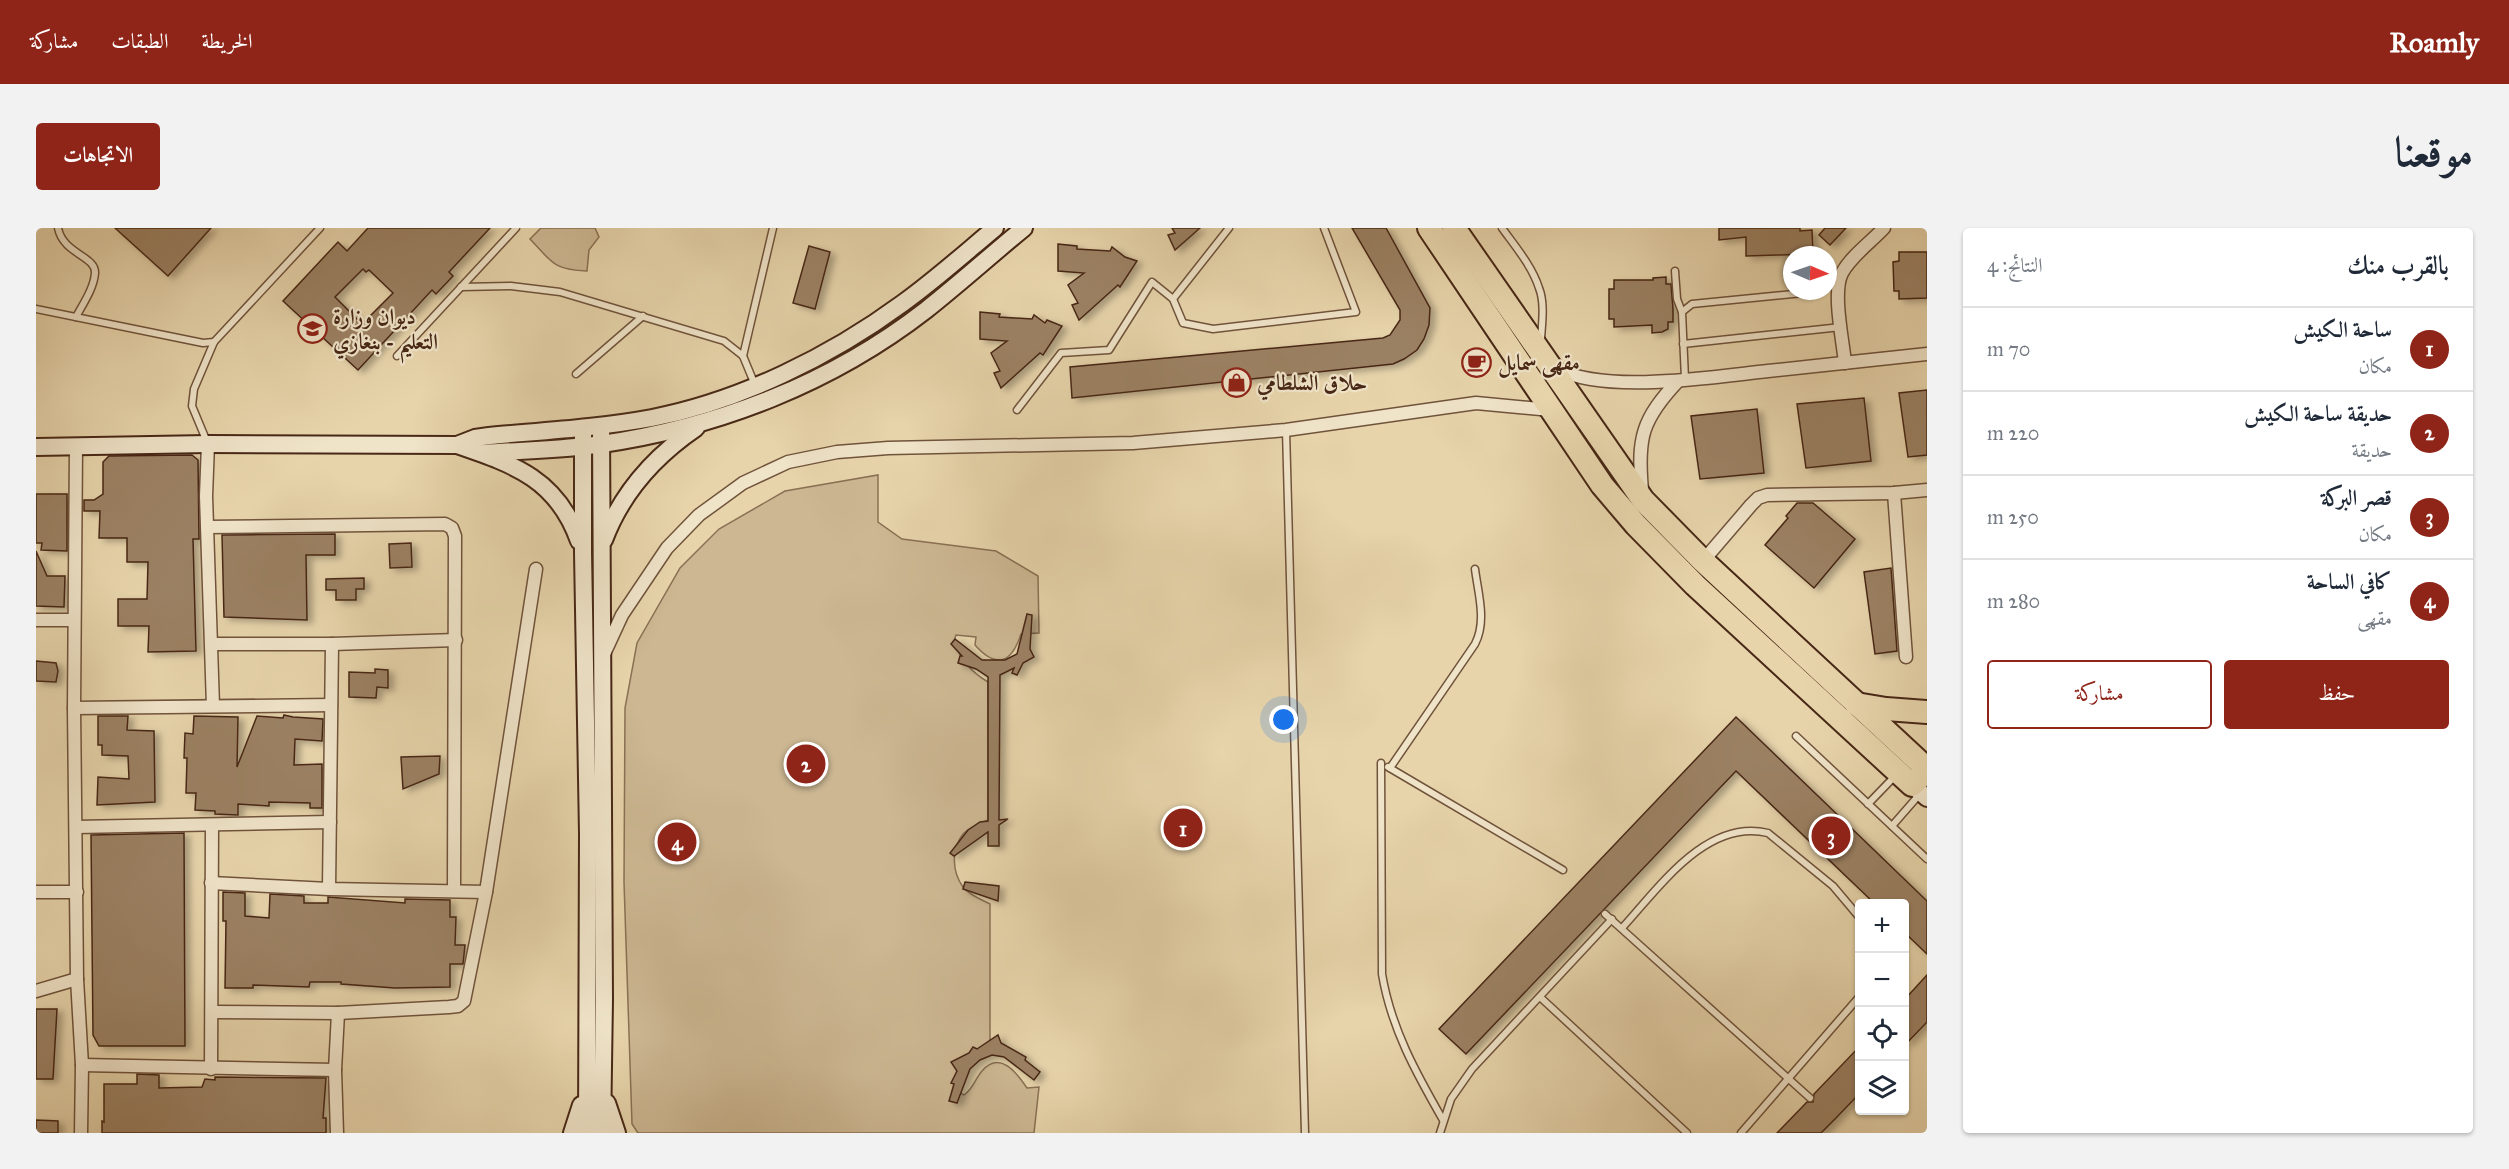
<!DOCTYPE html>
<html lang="ar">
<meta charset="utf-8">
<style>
body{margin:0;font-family:"IM FELL Great Primer",Amiri,serif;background:#f2f2f3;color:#1f2937;direction:rtl}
.controls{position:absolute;right:18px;bottom:18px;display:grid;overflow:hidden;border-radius:6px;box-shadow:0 2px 4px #0004}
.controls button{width:54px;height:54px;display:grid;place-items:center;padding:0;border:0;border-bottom:2px solid #e0e1e3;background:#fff;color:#1f2937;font:30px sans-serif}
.compass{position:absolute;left:1747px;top:18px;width:54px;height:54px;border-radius:50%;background:#fff;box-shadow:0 2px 4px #0004;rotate:92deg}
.you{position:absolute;left:1248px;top:492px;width:21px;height:21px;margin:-15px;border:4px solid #fff;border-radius:50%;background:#1a73e8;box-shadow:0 0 0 9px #1a73e833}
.badge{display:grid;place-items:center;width:39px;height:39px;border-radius:50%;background:#8f2418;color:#fff;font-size:20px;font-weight:700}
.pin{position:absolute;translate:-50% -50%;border:3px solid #fff;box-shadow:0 2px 6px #0006}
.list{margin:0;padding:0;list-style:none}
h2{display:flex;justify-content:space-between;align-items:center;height:78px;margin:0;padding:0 24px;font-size:26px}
h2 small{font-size:20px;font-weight:400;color:#747a83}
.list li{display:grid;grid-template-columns:39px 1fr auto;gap:18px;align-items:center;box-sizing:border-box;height:84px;padding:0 24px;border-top:2px solid #e0e1e3}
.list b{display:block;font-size:22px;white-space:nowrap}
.list p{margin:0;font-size:20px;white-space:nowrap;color:#747a83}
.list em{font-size:20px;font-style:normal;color:#747a83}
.actions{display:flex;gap:12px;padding:18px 24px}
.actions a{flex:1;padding:14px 0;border:2px solid #8f2418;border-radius:6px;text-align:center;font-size:21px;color:#8f2418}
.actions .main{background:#8f2418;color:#fff}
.icon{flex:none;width:33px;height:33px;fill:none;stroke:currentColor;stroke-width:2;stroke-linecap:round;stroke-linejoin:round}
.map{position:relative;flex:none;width:1891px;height:905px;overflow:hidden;direction:ltr;border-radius:6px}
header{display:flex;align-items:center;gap:36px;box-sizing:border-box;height:84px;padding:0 30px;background:#8f2418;color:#fff}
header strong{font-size:28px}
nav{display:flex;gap:33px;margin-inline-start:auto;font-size:21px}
.intro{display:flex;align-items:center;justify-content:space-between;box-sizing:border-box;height:144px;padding:0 36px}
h1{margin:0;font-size:42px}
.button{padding:15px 27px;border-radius:6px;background:#8f2418;color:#fff;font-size:21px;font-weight:700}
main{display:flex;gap:36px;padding:0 36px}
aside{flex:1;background:#fff;border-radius:6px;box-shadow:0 2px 4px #0004}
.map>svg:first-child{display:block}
.green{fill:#ccb792;stroke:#8a7054;stroke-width:1.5}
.building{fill:#9b8163;stroke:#482816;stroke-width:1.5;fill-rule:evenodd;filter:url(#shadow)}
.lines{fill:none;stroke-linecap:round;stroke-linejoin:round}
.lane-casing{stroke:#70533b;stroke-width:9}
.street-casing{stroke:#70533b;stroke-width:15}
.secondary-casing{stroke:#482816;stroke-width:20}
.highway-casing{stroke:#482816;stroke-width:26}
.lane{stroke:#efe3c8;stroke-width:6}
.street{stroke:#efe3c8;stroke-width:12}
.secondary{stroke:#efe3c8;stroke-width:16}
.highway{stroke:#e7d4ab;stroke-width:22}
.labels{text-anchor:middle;stroke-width:4.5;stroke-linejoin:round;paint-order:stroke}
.poi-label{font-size:22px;font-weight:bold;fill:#482816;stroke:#efe3c8;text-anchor:start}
</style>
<header>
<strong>Roamly</strong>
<nav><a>الخريطة</a><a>الطبقات</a><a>مشاركة</a></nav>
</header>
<div class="intro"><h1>موقعنا</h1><a class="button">الاتجاهات</a></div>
<main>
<aside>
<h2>بالقرب منك<small>النتائج: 4</small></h2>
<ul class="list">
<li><span class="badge">1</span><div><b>ساحة الكيش</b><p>مكان</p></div><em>70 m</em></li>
<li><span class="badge">2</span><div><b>حديقة ساحة الكيش</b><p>حديقة</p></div><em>220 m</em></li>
<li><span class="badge">3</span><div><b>قصر البركة</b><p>مكان</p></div><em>250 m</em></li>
<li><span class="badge">4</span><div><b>كافي الساحة</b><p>مقهى</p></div><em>280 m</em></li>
</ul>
<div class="actions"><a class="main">حفظ</a><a>مشاركة</a></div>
</aside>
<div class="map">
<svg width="1891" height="905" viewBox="0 0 1891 905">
<defs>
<filter id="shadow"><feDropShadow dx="5.5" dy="3" stdDeviation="3" flood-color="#0004"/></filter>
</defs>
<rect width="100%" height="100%" fill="#e7d4ab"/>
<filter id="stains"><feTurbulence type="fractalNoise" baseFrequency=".00333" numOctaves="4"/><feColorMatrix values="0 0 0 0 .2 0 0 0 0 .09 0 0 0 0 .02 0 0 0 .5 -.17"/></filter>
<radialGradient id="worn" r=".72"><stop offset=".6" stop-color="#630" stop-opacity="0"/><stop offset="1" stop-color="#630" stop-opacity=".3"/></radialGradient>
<g class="green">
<path d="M505 0H559L563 9 553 22 551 43C517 42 516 34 494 11Z"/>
<path d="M842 247V294L866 311 960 323 1002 348 1003 405 985 406C976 434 961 442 939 417L940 409 920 407 918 413C924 432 935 444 952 454V592C944 596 932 600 927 606 915 621 916 644 927 659 933 667 946 672 954 676V817L935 827 922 864 928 867C937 861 939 851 946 843 964 822 981 845 991 860L1003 859 998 905H602L596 896 588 654 589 480 601 415 644 340 683 301 749 263Z"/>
</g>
<g class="building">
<polygon points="79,0 175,0 132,48"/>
<path d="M332 0H454L413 44 417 48 400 66 396 62 322 142 247 73 302 14 311 23ZM327 41 330 44 333 42 357 65 326 96 299 69Z"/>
<polygon points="1136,0 1164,0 1139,22 1132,7 1139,5"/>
<polygon points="1316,0 1350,0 1394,80 1393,97 1388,111 1381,122 1368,131 1357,136 1036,170 1034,139 1347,110 1354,107 1364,92 1364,82"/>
<polygon points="1683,0 1764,0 1764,3 1776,2 1777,26 1710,28 1710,9 1683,12"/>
<polygon points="1789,0 1810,0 1794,17 1783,7"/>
<polygon points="1022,16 1041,18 1041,21 1074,23 1076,19 1089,29 1101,33 1084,59 1082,57 1043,92 1036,77 1042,75 1032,57 1048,45 1022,43"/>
<polygon points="773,18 794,24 779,81 757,75"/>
<polygon points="1863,24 1891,24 1891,70 1863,71 1863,63 1858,63 1857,34 1863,33"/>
<polygon points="1630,49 1630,56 1635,56 1637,81 1637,94 1632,94 1632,101 1626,104 1616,105 1616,97 1578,99 1578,91 1573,91 1573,61 1578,61 1578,52 1617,52 1617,50"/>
<polygon points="944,84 964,86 963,89 996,91 998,87 1009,95 1011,92 1026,98 1007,127 1004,125 965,160 958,145 964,143 955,125 971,113 944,111"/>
<polygon points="1891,162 1891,227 1872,229 1863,165"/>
<polygon points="1828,170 1835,233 1770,240 1761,176"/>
<polygon points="1721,181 1728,245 1664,251 1655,188"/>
<polygon points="156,227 162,232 163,311 157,311 160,423 112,424 113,398 82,398 82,371 111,371 112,334 91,334 91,310 63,310 64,283 48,283 48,272 58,272 67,266 67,234 73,228"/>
<polygon points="0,266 31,266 31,323 5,322 6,315 0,315"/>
<polygon points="1761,275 1777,275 1819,311 1778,360 1729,317 1752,290 1750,288"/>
<polygon points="299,306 299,327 270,327 271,392 188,389 186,307"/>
<polygon points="375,315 376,339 354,340 353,316"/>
<polygon points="0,323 11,348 29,348 28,379 0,378"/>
<polygon points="1855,340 1861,423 1839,426 1828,344"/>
<polygon points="328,350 328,361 320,361 320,372 300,372 300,362 290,362 290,351"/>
<polygon points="991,386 996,387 994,421 998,429 987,435 981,447 976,445 978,440 964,447 963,592 972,591 963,597 963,618 952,618 952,604 918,628 914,625 932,602 944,594 952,593 952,449 940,441 922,435 924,428 926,428 915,416 919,411 946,432 969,432 981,426"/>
<polygon points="0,433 20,435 22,443 20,454 0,453"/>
<polygon points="339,441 352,442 352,460 341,459 340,470 313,469 313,444 339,445"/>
<polygon points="248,487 257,489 287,491 286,513 259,511 258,537 286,536 286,580 274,580 274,575 233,574 233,578 202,576 202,587 179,586 179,583 159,582 160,565 150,565 151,530 148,530 149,505 157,506 158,488 202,489 201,539 221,488 247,490"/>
<polygon points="62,488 92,488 91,502 118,503 119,574 61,577 62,549 93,551 92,528 66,527 66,517 62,517"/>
<polygon points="1700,489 1891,673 1891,726 1869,705 1869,675 1838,675 1700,543 1430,826 1403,801"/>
<polygon points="404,528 403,546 367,561 365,529"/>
<polygon points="148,605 149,818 63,818 57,807 55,607"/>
<polygon points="929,654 963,658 962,673 927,661"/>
<polygon points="187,664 209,665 209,688 233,690 234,666 268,668 268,675 292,675 292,669 369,675 369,671 414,672 414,689 420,689 419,717 429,717 427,736 414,736 414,759 359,760 305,756 305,754 274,754 273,759 217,757 217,760 189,760 190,693 187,693"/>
<polygon points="1891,747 1891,794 1869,817 1869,771"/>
<polygon points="0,781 21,781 17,851 0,851"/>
<polygon points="962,807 965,815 990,829 989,832 1004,844 998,852 968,829 956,827 944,832 934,841 921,875 913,873 918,856 915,855 921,843 915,834 933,825 937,819 941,821"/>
<polygon points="1824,818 1824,865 1800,890 1785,905 1741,905 1771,874 1777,874 1778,866"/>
<polygon points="101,846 123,847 123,860 166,859 169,851 179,852 179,849 290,850 287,890 290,890 290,905 66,905 66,893 68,894 68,856 101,856"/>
<polygon points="0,892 22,893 22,905 0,905"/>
</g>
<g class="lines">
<defs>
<g id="lane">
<path d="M22 0C27 26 60 28 59 45 58 60 47 76 40 89"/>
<polyline points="1193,0 1137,71 1147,95 1177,101 1320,84 1288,0"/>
<path d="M1466 0C1479 18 1496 38 1503 60 1509 75 1506 95 1505 111"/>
<polyline points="1639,43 1641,71 1646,84"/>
<polyline points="425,59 475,58 524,64 688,113 707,128 719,157"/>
<polyline points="0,81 167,115 178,114"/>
<polyline points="1647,116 1805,99"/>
<polyline points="361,128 480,0"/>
<polyline points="707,128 737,0"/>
<polyline points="540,146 607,88"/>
<polyline points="1649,151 1646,84 1656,76 1787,63"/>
<polyline points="981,182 1025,125 1073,122 1116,54 1137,71"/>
<polyline points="1250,202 1269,905"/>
<polyline points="171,214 156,178 158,161 178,114 284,0"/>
<polyline points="1760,508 1891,631"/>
<path d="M1345 535 1346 746C1355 800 1380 845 1407 892"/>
<polyline points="1352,539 1527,642"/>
<path d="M1354 540 1439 416C1451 393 1442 365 1439 341"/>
<polyline points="1832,576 1860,547"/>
<polyline points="1856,598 1883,567"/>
<polyline points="1569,686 1774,870"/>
<path d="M1586 700C1622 661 1670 590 1732 605L1797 658 1824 690"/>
<polyline points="1504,769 1651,905"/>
<polyline points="1404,905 1415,871 1436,841 1576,691"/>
<polyline points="1705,905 1824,768"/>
</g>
<g id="street">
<path d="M1809 135C1807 113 1796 64 1806 45 1815 28 1835 14 1848 0"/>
<path d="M1521 141C1571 166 1676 149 1732 143 1785 137 1838 132 1891 126"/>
<polyline points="172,216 170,268 177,478"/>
<polyline points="40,218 38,480 41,751 46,837 45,905"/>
<path d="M1606 262C1601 210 1606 191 1642 153"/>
<polyline points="1858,265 1870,429"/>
<polyline points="171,299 409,296 416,300 419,308 418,663"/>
<polyline points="1667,333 1715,277 1722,270 1731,267 1858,265 1891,262"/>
<polyline points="0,392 38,392"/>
<polyline points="176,416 296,416 420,412"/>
<polyline points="568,426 586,387 631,320 663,287 707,255 752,234 801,224 852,220 1097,215 1250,202 1440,175 1515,182"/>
<polyline points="38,480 295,477"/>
<polyline points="40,599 294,594"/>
<polyline points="175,655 293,661 450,664"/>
<polyline points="293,661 296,416"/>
<polyline points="0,664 41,664"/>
<polyline points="0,763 41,751"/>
<polyline points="176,784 302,785 413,779 422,778 428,773 450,664 500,341"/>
<polyline points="46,837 299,842"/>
<polyline points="175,841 176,597"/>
<polyline points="301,905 299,842 302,785"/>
</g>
<g id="secondary">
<polyline points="565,199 568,771 566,905"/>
<polyline points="547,200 547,325 552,606 551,905"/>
<path d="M421 217 439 210 453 208C507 203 562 200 616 190 704 173 795 128 867 75 899 52 929 25 959 0"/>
<path d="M0 219 172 216 421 217C479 237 521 251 543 313"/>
<path d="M448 225C487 222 527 222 566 216 683 199 796 155 890 82 923 56 955 27 988 0"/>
<path d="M568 312C586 264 619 228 660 200"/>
<polyline points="1876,557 1891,570"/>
<polyline points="571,875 581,905"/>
<polyline points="536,905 545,877"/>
</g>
<g id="highway">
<polyline points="1393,0 1566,257 1600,297 1659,357 1876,557 1891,542"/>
<polyline points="1418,0 1607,272 1667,333 1891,541"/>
<polyline points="1820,476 1850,481 1891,484"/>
</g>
</defs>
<use href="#lane" class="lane-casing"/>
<use href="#street" class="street-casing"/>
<use href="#secondary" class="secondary-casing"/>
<use href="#highway" class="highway-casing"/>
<use href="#lane" class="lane"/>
<use href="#street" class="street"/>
<use href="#secondary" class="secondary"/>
<use href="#highway" class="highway"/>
</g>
<defs>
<symbol id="school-ring" viewBox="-11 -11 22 22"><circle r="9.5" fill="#efe3c8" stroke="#8f2418" stroke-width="1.5"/><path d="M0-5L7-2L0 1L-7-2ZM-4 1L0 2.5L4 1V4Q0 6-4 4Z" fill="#8f2418"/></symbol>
<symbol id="cafe-ring" viewBox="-11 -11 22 22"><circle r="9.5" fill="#efe3c8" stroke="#8f2418" stroke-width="1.5"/><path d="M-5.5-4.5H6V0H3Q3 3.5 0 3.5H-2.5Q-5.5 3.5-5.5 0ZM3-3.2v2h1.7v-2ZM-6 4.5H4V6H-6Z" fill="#8f2418"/></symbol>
<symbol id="shop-ring" viewBox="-11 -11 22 22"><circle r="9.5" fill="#efe3c8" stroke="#8f2418" stroke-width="1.5"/><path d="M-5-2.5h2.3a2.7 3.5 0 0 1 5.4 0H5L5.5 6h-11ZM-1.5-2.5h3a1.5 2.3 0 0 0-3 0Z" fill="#8f2418"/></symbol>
</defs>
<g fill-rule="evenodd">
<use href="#school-ring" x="260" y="84" width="33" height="33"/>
<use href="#cafe-ring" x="1424" y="118" width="33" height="33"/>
<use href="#shop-ring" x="1184" y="138" width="33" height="33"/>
</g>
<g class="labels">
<g class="poi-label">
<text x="297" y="96">ديوان وزارة<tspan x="297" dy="25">التعليم - بنغازي</tspan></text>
<text x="1462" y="142">مقهى سمايل</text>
<text x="1221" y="162">حلاق الشلطامي</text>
</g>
</g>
<rect width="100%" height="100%" filter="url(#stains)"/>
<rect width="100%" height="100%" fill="url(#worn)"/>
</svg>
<div class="controls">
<button>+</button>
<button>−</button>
<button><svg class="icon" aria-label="locate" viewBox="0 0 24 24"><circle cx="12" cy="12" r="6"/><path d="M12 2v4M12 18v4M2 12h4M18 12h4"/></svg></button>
<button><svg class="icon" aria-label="layers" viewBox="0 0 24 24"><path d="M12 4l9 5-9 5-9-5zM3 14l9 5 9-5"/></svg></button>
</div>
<svg class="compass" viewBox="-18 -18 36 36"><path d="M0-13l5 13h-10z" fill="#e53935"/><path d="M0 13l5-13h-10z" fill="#747a83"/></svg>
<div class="you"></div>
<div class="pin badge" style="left:1147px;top:600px">1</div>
<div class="pin badge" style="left:770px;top:536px">2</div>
<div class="pin badge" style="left:1795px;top:608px">3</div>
<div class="pin badge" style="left:641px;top:614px">4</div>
</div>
</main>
